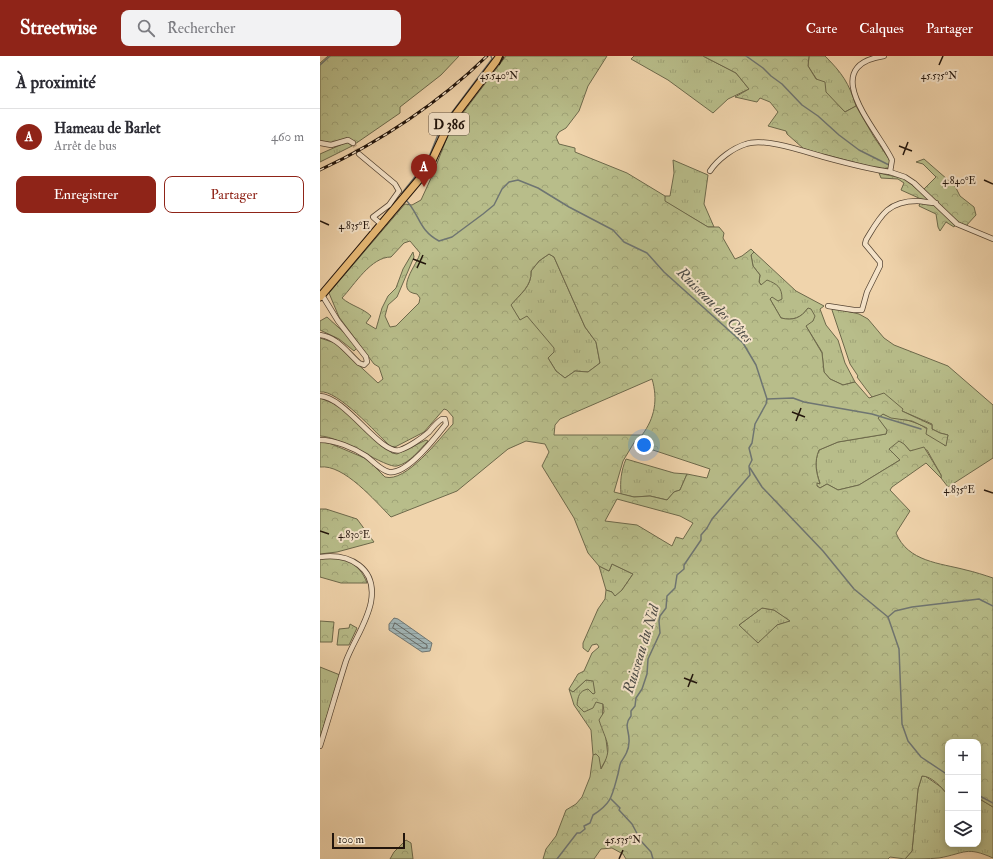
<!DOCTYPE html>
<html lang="fr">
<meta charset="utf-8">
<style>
body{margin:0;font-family:"IM FELL Double Pica",serif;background:#f2f2f3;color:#2b2b33}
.controls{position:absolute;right:12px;bottom:12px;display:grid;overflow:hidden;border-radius:8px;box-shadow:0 2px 6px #0003}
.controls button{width:36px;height:36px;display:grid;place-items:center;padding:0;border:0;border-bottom:1px solid #e1e1e2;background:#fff;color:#2b2b33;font:20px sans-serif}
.scale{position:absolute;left:12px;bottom:10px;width:73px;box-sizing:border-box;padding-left:4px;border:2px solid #22150c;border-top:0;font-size:11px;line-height:14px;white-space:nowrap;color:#22150c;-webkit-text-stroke:3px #f5e3c9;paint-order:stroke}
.you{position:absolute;left:324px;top:389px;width:14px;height:14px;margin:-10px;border:3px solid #fff;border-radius:50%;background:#1a73e8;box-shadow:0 0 0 6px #1a73e833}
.badge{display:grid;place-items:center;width:26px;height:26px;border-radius:50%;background:#8f2418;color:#fff;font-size:13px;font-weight:700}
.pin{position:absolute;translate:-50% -33px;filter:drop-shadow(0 1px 2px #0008)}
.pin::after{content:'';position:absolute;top:21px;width:14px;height:12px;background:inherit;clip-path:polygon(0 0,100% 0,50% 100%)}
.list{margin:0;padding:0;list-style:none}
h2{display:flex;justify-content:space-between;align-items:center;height:52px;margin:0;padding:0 16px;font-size:17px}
h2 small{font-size:13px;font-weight:400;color:#7c7c81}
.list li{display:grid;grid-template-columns:26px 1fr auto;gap:12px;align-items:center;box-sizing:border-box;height:56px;padding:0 16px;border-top:1px solid #e1e1e2}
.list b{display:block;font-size:15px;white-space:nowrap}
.list p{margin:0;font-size:13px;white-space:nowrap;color:#7c7c81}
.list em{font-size:13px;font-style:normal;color:#7c7c81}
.actions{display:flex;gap:8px;padding:12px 16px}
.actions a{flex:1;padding:9px 0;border:1px solid #8f2418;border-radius:8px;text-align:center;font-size:14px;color:#8f2418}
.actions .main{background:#8f2418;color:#fff}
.icon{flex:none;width:22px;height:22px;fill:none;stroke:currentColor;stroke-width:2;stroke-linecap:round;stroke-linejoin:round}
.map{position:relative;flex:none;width:673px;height:803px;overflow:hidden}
header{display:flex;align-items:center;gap:24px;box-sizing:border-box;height:56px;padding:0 20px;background:#8f2418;color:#fff}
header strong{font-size:19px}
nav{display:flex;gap:22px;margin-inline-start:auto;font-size:14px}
.search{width:280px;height:36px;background:#f2f2f3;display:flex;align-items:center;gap:10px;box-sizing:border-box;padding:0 14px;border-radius:8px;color:#7c7c81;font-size:15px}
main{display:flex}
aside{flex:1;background:#fff}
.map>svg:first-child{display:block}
.grass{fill:url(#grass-tufts);stroke:#6d694b}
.forest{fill:url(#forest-crowns);stroke:#6d694b;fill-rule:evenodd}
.water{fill:url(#water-rules);stroke:#6e7572}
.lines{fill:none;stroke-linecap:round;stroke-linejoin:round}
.shore{stroke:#626561;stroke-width:1}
.stream{stroke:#6e7572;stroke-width:1.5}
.street-tunnel{stroke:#c7ae8c;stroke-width:4.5;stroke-dasharray:4.5 2;stroke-linecap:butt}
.street-casing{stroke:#564534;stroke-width:6}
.primary-casing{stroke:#22150c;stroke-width:9}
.street{stroke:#f5e3c9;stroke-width:4.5}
.primary{stroke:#e8ba76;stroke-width:7}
.rail-casing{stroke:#22150c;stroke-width:3}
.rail{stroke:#f5e3c9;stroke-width:1.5;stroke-dasharray:4.5;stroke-linecap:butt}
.ticks{fill:none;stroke:#22150c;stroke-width:1.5}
.labels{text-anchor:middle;stroke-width:4;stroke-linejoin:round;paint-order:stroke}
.shield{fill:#f5e3c9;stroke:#615345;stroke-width:1}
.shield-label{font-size:13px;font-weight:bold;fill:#22150c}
.water-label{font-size:15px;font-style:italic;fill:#4e4d48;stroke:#f5e3c9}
.ticks-label{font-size:10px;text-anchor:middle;fill:#22150c;stroke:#f5e3c9;stroke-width:4;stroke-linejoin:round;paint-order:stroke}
</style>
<header>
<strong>Streetwise</strong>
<div class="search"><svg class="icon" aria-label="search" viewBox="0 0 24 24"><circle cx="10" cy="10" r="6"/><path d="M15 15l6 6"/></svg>Rechercher</div>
<nav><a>Carte</a><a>Calques</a><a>Partager</a></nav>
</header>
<main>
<aside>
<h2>À proximité<small></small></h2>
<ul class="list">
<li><span class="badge">A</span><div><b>Hameau de Barlet</b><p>Arrêt de bus</p></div><em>460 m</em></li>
</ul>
<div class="actions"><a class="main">Enregistrer</a><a>Partager</a></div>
</aside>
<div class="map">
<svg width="673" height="803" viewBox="0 0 673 803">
<defs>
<pattern id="grass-tufts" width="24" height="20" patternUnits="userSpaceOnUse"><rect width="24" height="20" fill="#b8bd8a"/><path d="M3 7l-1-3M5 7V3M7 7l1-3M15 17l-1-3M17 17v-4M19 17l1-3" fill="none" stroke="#9ea276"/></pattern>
<pattern id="forest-crowns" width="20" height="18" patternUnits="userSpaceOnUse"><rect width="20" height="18" fill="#b8bd8a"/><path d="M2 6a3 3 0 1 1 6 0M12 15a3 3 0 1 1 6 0" fill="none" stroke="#9ea276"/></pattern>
<pattern id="water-rules" width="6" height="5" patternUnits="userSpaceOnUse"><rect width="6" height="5" fill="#a1b5b6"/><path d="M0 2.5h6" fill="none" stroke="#8a9b9b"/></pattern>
</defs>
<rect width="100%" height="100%" fill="#f0d4ac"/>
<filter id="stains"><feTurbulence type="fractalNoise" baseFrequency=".005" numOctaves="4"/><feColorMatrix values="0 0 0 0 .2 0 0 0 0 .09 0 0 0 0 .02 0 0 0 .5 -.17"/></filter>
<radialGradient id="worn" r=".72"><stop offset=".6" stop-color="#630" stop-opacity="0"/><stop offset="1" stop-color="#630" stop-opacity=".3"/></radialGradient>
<g class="grass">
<polygon points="314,0 383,0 416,17 429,33 408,43 393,57 348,24 311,3"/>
<path d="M489 0H505C522 17 529 27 536 50L525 56 505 36 488 10Z"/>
<polygon points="27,86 32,90 0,106 0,98"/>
<polygon points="353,104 388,119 384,148 394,171 388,171 344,145 345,140 350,140 354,117"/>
<path d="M434 196 476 235 504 250 500 253 506 269 518 284 525 307 535 326 523 329 510 323 504 316 502 296 486 270 488 252C481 262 473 265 461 262L450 243 452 241 439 226 440 219 433 210 431 199Z"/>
<path d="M229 198 234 201 265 271 276 286 280 307 268 316 255 315 245 322 236 315 228 302 233 296 200 264 190 249C200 239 212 230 211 215L219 205Z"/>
<path d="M513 252 539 258 548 263 564 282 574 289 628 310 673 349V402L628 431 621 422V419L607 394 590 395 584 388 580 404 539 429 518 434 507 428 500 432 497 430 496 427H500C496 416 494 406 499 394L518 386 566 378 567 374 557 362 563 358C573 363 583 362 593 366 607 370 615 380 625 390L628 379 620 377 612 373V368L582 355 564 338 552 341 537 321 538 320 530 308 512 254Z"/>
<path d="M306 403 354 417 367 418 360 434 354 436 347 444 330 440 314 441 301 438C300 425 301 415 306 403Z"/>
<polygon points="292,508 313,518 302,534 295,541 292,536 286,534 279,510 289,515"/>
<polygon points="442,552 454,554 471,565 457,569 438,588 419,569"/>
<polygon points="0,611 20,619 0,682"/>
<polygon points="266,624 273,624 276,637 273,638 276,645 283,647 282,671 285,675 288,700 280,714 276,698 273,699 271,674 254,649 249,633 253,636"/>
<path d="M602 720H605L621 731 628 739V788H658V742L673 751V802C646 790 646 797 619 802 608 803 596 803 585 803L592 795 598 733Z"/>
</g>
<g class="forest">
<polygon points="8,0 139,0 121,19 80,51 80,57 35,88 31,83 13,87 0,85 0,7"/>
<path d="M186 0H287L268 30 259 55 246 72 239 76 236 81 239 88 255 92V96L307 117 345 140V145L388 171H399L404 177 403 182 415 203 422 200 431 193 434 196 431 199 433 210 440 219 439 226 441 229 447 224C457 228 462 231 462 243L458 245 452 241 450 243 461 262C473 265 481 262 488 252L491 253 495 260 493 265 486 270 502 297 504 316 510 323 523 329 535 326 549 342 564 337 583 353 582 355 612 369V373L620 377 628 379 626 390 606 378 607 372 592 365 571 362 563 358 558 362 567 374 566 378 518 386 499 394C494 406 496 416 500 428L497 427V430L500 432 507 428 518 434 539 429 580 404 569 393 579 385 584 388 590 395 604 391 621 419V422L606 407 572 431 570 434 590 455 576 477C588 506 620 507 646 514 655 516 664 519 673 522V751L658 742V686H628V739C622 732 612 720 602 720L598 733 592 795 585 803 570 801 568 803H306L303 798 292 792 281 793 274 803H223L226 793 236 780 246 754 256 748 262 741 270 721 273 699 276 698 279 701 281 713C294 691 286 686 279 664L284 656 283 648 276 646 273 652 264 656 257 649C258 640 259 635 268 633L273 638 275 637 273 625 266 624 253 636 249 633 258 618 264 615 272 597 279 591 277 588 272 589 268 596 263 592V587L278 553 285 543 286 534 292 536 295 540 302 534 313 518 292 508 289 515 279 510 268 497 254 462 222 410 229 396 225 388 206 385 188 393 137 435 71 461C55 445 24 408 0 411V386L9 387 47 403 65 421C86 427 119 383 133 368V361L127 354 124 353 104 376 75 391 70 390C57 378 17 333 0 336V282L15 287 58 327 63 323 59 311 54 308 19 261 9 237 85 148 92 149 101 144 112 120 130 74ZM90 185 100 197C98 208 73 235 97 238L100 242 99 247 76 270 70 271 65 260 68 249 77 241 94 201 93 196 83 213 76 232 68 240 62 252 56 273 46 267 51 260C43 252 31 250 22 242 35 228 51 201 71 201L84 187ZM229 198 234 201 265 271 276 286 280 307 268 316 255 315 245 322 236 315 228 302 234 296V292L207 260 200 264 191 249C200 238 212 230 211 215L219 205ZM332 323C338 343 335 362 322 379H234L235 369 240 363ZM315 385 321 390 390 413 387 422 367 418 360 434 354 436 347 444 330 440 314 441 294 436 303 405ZM297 443 360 460 373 467 363 483 356 481 352 490 317 469 285 465ZM442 552 454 554 470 565 457 569 438 587 419 569Z"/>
<polygon points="383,0 489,0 488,10 496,23 505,26 506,36 525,56 536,50 554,81 569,103 570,108 569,112 560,113 484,93 467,78 466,75 448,70 458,56 450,46 440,42 437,46 415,41 429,33 416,17"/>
<polygon points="604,103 635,130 640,140 654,151 656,159 645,171 633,162 604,133 616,121 603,108 596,106"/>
<polygon points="559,117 585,123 611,145 601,143 581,134 584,127 578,123 561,122"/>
<polygon points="600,147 615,149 635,169 634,171 626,166 620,175 618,171 616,158 599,150"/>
<polygon points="7,261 29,281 37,292 34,295 19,283 0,274 0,265"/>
<path d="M0 342 20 350 72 397 77 398 106 384 108 385C99 394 90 407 77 410 67 413 20 380 0 380Z"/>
<polygon points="0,453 6,453 37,463 54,486 17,496 0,498"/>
<path d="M0 503C23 499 39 506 47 527H21L0 521Z"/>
<polygon points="0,565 14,566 12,586 0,586"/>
<polygon points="30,568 37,572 29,589 17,589 19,573 29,572"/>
<polygon points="86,784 91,787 93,803 70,803 74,796"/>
</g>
<polygon class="water" points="74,562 78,563 112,587 110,595 102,596 69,574 69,568"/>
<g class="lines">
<polygon class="shore" points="75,567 107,589 107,592 103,592 73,572"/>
<g class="stream">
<polyline points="426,0 443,12 451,20 462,28 482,49 498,60 519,79 539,94 569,109"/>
<polyline points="0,9 10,0"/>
<polyline points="82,140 82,137 107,106 119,76 124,67 172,3 171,0"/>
<path d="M85 143C100 158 98 174 119 185L132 181 163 158 174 149 182 133 189 126 198 124 218 132 249 151 293 174 304 186 327 197 344 216 423 287 436 309 447 343 446 348 435 368 432 387 429 392 432 404 429 410 430 419 392 463 387 472 381 479V484L364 509V513L357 519 355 532 347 540 346 552 340 560 339 565 340 577 328 603 327 618 322 633 316 642 315 650 311 655V660C303 670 310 675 309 686 309 694 305 700 301 706 299 710 299 715 298 718 292 740 292 747 273 759L270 767 264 770 265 773 260 777H257L237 803"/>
<polyline points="447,343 473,342 484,346 552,358 601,373"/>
<polyline points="430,412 442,431 503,495 534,533 568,561 579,593 582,668 588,685 601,701 628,719"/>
<polyline points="568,561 575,555 592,551 659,543 673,550"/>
<polyline points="658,739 673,747"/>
<polyline points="291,743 300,752 299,754 312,768 321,785 331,796 333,803"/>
</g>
<polyline class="street-tunnel" points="33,87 39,98"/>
<defs>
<g id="street">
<polyline points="0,87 11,89 28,84 33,87"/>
<polyline points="39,98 75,128 79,135 69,149 53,161 62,169"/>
<path d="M390 115C398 103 413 92 426 88 444 81 486 96 504 101 526 107 548 113 570 116L572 104C559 75 495 10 564 0"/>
<polyline points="570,116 585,121 594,127 637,168 673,183"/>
<path d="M508 250 534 254H542L547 236 560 210V206L545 188 546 184C560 161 567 145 597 145 603 145 609 147 616 147"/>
<path d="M0 279C17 281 27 296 39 307L44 309 47 306 46 301 18 265 2 239"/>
<path d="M0 340C26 341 61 400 80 394 89 391 102 382 109 376 113 371 117 366 122 363H125L126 368C116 381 87 419 69 416 60 414 53 405 46 400 34 392 15 384 0 384"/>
<path d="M0 501C30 497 57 512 51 546 47 567 33 586 26 605 17 633 9 662 0 690"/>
</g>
<polyline id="primary" points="0,241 108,113 130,66 180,0"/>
</defs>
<use href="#street" class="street-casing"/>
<use href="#primary" class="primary-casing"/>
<use href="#street" class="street"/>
<use href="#primary" class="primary"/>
<defs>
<path id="rail" d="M0 114C60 86 120 46 167 0"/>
</defs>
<use href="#rail" class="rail-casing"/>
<use href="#rail" class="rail"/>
</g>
<path class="ticks" d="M179 9 183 0M619 9 623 0M579 90 592 95M583 99 588 86M664 124 673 128M0 165 9 169M93 203 106 208M97 212 103 199M472 356 485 361M476 365 481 352M664 434 673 437M0 475 9 478M364 622 377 627M368 631 373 618M299 803 303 794"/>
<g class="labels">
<rect class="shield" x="109" y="57" width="40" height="22" rx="3"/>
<g class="shield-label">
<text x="129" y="73">D 386</text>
</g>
<g class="water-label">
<text transform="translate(395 249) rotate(45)" y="5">Ruisseau des Côtes</text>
<text transform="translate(321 593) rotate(-73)" y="5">Ruisseau du Nid</text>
</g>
</g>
<g class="ticks-label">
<text x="179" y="23">45.540°N</text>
<text x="619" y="23">45.535°N</text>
<text x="639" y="128">4.840°E</text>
<text x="34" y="173">4.835°E</text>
<text x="639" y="437">4.835°E</text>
<text x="34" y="482">4.830°E</text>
<text x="303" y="787">45.535°N</text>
</g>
<rect width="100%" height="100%" filter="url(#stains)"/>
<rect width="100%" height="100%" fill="url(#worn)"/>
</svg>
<div class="controls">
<button>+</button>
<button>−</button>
<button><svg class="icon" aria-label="layers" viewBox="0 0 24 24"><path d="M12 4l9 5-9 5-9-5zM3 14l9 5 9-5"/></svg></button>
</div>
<div class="scale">100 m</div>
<div class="you"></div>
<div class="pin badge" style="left:104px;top:131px">A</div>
</div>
</main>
